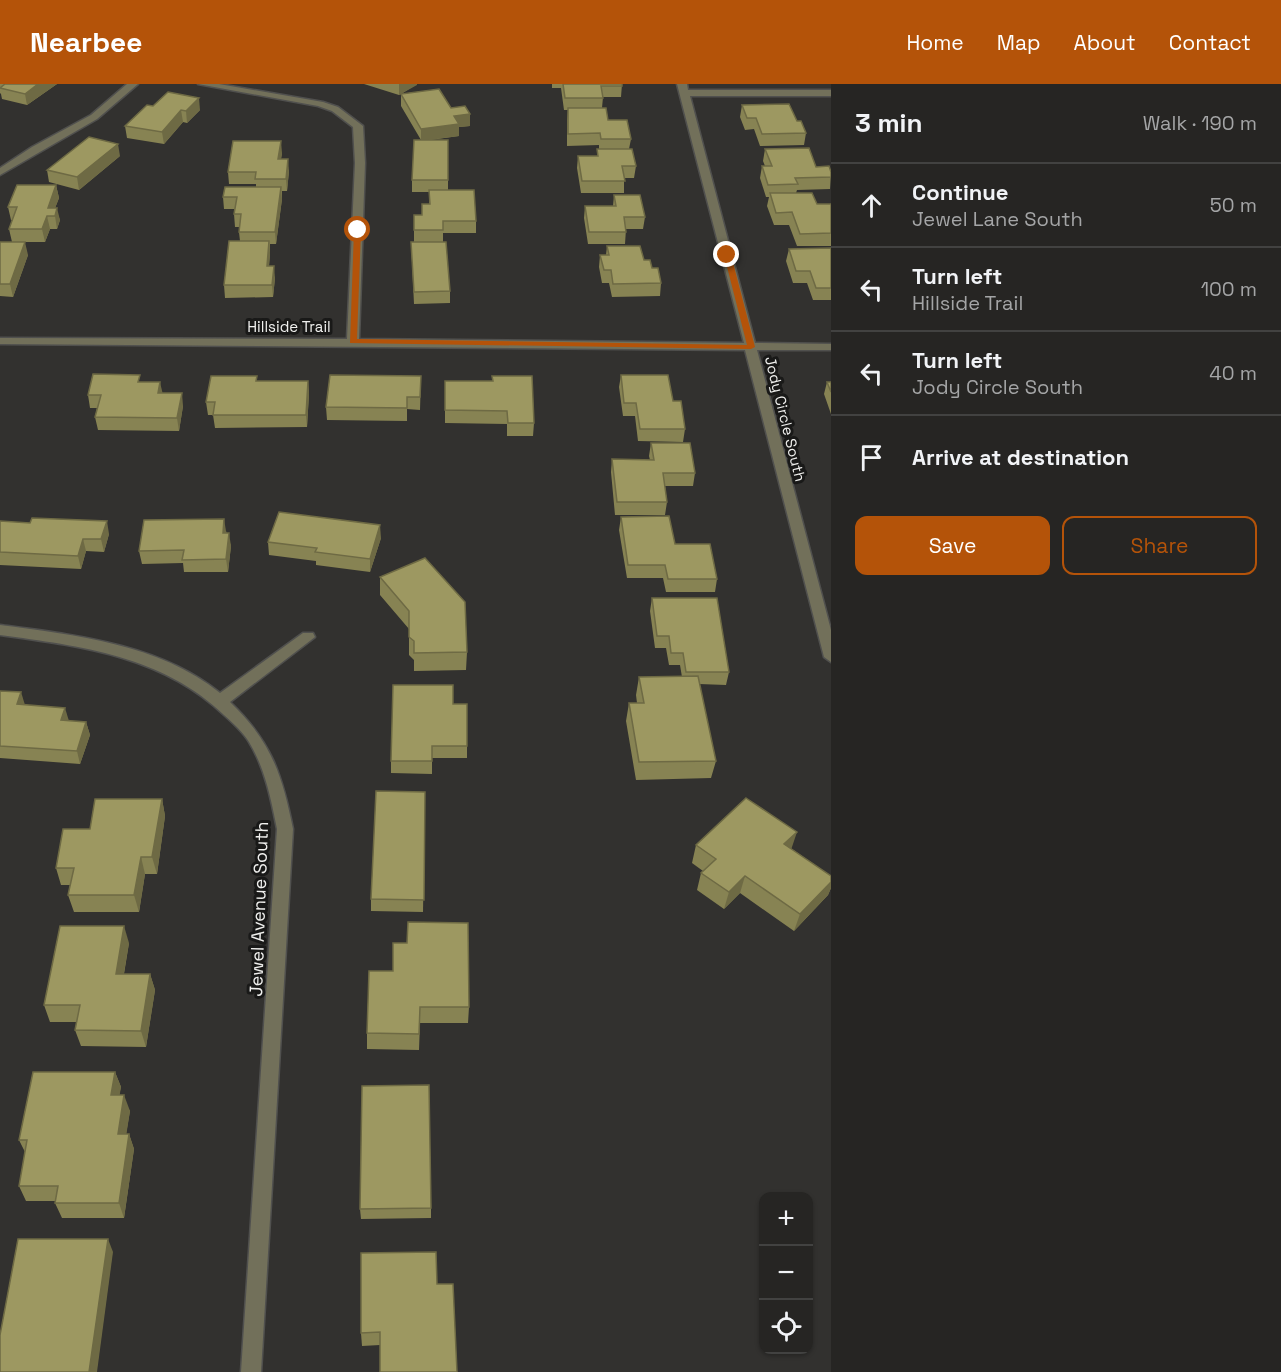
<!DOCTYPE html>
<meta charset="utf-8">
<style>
body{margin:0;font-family:"Space Grotesk",sans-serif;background:#2e2d2b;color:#f1f3f6}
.controls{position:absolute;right:18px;bottom:18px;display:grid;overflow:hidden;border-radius:12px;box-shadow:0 2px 4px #0004}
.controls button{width:54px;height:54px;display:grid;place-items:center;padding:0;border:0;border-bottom:2px solid #424241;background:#262523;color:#f1f3f6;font:30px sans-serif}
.stop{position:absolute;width:18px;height:18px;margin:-14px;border:4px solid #b45309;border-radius:50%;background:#fff}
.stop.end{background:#b45309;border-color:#fff;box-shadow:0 2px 6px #0008}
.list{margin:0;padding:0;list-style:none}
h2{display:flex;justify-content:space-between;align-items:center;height:78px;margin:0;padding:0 24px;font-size:26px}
h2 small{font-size:20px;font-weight:400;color:#a4a5a6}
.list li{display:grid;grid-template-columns:39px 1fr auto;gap:18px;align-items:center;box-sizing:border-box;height:84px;padding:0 24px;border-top:2px solid #424241}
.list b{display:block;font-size:22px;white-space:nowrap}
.list p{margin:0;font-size:20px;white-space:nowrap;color:#a4a5a6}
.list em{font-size:20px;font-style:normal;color:#a4a5a6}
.actions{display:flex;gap:12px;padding:18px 24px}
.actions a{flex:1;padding:14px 0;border:2px solid #b45309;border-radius:12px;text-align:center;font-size:21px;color:#b45309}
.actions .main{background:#b45309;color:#fff}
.icon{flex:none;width:33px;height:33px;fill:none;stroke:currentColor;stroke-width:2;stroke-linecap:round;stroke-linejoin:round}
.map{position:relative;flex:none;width:831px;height:1288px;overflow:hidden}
header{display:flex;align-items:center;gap:36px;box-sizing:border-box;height:84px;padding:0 30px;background:#b45309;color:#fff}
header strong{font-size:28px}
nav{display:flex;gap:33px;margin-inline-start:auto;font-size:21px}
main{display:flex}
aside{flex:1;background:#262523}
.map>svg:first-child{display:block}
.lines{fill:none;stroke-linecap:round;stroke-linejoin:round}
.street-casing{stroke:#50504e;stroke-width:3}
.street{fill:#72705a;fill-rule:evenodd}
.wall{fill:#878353}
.shaded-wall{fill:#6e6a44}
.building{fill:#9d9861;stroke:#6e6a44;stroke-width:1.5}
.route{fill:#b45309}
.labels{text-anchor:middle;stroke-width:6;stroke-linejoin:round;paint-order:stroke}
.far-street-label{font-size:15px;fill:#f0f0ee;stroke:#191918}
.street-label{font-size:18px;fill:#f0f0ee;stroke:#191918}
</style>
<header>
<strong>Nearbee</strong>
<nav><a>Home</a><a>Map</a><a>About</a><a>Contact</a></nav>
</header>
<main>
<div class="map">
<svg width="831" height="1288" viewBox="0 0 831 1288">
<rect width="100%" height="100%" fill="#32312f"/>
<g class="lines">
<defs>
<g id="street">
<polygon points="127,0 138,0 97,35 0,91 0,84 32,63 91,31"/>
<polygon points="198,0 219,0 323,18 338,23 363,42 365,79 359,255 744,259 677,0 687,0 688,6 831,6 831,12 690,12 755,259 831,260 831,266 757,266 831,546 831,578 824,573 745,266 0,260 0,254 347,255 355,79 353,43 332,27 318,22"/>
<path d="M0 541C75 551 160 560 220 609L303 549H313L315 553 230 618C271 657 282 690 293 745L261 1288H241L277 745C271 715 265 684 249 658 243 648 233 639 224 631 163 572 81 562 0 551Z"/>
</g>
</defs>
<use href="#street" class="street-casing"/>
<use href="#street" class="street"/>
</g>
<g class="wall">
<polygon points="0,0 57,0 27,21 2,15 1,10 0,9"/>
<polygon points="364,0 417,0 401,10 451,24 470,42 459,43 459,52 430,56 448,56 448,106 476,137 476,149 443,149 443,158 450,207 450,219 414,220 411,158 414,158 414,131 422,131 429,120 429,108 412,108 412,96 421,56 401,22 401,10 399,11"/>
<polygon points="552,0 622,0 621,13 603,13 602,24 608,36 631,55 629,65 636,82 634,94 624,94 624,109 581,109 577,84 578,72 597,72 597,65 599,65 599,61 567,62 567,36 568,26 564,26 561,4 552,4"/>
<polygon points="742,21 797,37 806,49 804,61 760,62 754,45 745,46 740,33"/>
<polygon points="153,22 200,26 187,39 183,38 164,60 127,54 125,42"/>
<polygon points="765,65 831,88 830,105 797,106 796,109 817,120 831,120 831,162 797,162 789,141 774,141 767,122 769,113 766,113 760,94 762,82 765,82 763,77"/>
<polygon points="282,69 281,75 289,87 287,107 282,107 282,115 276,160 270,160 270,169 269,182 275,194 273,213 225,214 224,201 240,157 239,148 239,143 235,143 234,130 234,125 224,125 223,113 256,103 256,100 229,100 228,88"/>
<polygon points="120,72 79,106 49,98 47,86"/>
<polygon points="56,101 59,114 55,124 60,136 57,145 50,145 45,158 12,158 9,145 12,136 11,136 8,123"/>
<polygon points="614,111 645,133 643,145 626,145 625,160 588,160 584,134 585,122 613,122"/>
<polygon points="0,158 28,171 13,213 0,212"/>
<polygon points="607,162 644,176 652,184 661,199 660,212 612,213 609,199 602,199 599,183 600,171 606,171"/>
<polygon points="831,164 831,216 813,216 807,199 793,199 786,177 789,165"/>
<polygon points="621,291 673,317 685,345 683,358 638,357 635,332 623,332 619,303"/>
<polygon points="421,292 420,326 407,325 407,337 327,336 326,323"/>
<polygon points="492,292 534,339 533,352 507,352 507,340 445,339 445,297 492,297"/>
<polygon points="257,297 308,297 309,310 307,343 215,344 213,331 208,331 206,318"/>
<polygon points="141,298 183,322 179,347 98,346 95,333 97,324 90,324 88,311"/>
<polygon points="827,298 831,298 831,330 824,310"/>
<polygon points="651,359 695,389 693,402 665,402 667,418 665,431 615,431 611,388 612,375 650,376 649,372"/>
<polygon points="621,433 717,495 715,508 666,508 663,494 627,494 619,446"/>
<polygon points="0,437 109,450 104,468 86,467 81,485 0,481"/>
<polygon points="226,447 231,462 228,488 184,488 183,479 142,480 139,467"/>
<polygon points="381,454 370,488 316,481 316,477 269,471 268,458"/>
<polygon points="380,493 467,568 466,586 414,587 414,576 409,571 409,545 380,511"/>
<polygon points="652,514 729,588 726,601 699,600 716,677 711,694 636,696 626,637 629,619 637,619 636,611 639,593 682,593 680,581 669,581 666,564 655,564 650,527"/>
<polygon points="0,607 25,621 69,637 86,638 90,651 80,680 0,674"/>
<polygon points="453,620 467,662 467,674 432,674 432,690 391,689 391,677"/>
<polygon points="425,708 423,828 371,827 371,815"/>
<polygon points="162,715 165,732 157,790 145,790 139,828 74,828 68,811 70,801 61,801 56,784 90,745"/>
<polygon points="696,761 792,765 831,792 831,804 828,811 794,847 740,809 724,825 697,806 701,789 703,787 692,779"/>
<polygon points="129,859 124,890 150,890 155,906 146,963 81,962 75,946 77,938 50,938 44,921"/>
<polygon points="369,887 469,923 468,939 420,939 419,966 367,965 367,949"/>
<polygon points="115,988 121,1003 119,1011 130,1027 126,1050 129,1050 134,1065 124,1134 62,1134 55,1119 55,1117 26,1117 19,1102 25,1068 19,1056"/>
<polygon points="431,1124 431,1134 361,1135 360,1125"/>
<polygon points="436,1168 380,1261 362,1262 361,1249"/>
</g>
<g class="shaded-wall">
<polygon points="38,0 57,0 27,21 25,10"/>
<polygon points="399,0 417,0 417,1 399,11"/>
<polygon points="199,14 200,26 187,39 186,27"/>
<polygon points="181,26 183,38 164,60 162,48"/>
<polygon points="470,30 470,42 459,43 459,52 421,57 421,45 454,32"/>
<polygon points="281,57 282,69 279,87 278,75"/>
<polygon points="118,60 120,72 79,106 77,93"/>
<polygon points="288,75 289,87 287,107 286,95"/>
<polygon points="56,101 59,114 52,132 48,124"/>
<polygon points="281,103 282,115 276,160 275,148"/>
<polygon points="57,124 60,136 57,145 55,132"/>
<polygon points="47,132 50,145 45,158 42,145"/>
<polygon points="269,157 270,169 268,194 267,182"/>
<polygon points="25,158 28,171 13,213 10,200"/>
<polygon points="274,182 275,194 273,213 272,201"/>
<polygon points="308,297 309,310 307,343 306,331"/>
<polygon points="160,298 163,311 158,309"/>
<polygon points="182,309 183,322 179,347 177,334"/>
<polygon points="224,435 226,447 224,462 223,449"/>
<polygon points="107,437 109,450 104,468 101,455"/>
<polygon points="380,441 381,454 370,488 370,475"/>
<polygon points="229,449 231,462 228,488 226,475"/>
<polygon points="83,455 86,467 81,485 78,472"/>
<polygon points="21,608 25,621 17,620"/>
<polygon points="65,624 69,637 61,636"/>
<polygon points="86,638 90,651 80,680 77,667"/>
<polygon points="162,715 165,732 157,790 152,773"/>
<polygon points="797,748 791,766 784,760"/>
<polygon points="141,773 145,790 139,828 134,811"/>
<polygon points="745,792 740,809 724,825 729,808"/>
<polygon points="831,798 831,804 828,811 794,847 800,830"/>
<polygon points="124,842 129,859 121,906 116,890"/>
<polygon points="150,890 155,906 146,963 141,947"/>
<polygon points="115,988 121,1003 117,1027 111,1011"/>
<polygon points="124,1011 130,1027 124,1065 118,1050"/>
<polygon points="129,1050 134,1065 124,1134 119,1119"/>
<polygon points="108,1155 113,1168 97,1288 89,1288"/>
</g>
<g class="building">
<polygon points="5,0 38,0 25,10 0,4"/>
<polygon points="563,0 622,0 622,2 601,2 603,14 565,14"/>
<polygon points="439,5 451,24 465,22 470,30 454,32 459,40 421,45 401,10"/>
<polygon points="168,8 199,14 186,27 181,26 162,48 125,42 147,21 153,22"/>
<polygon points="789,20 797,37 801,37 806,49 762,50 756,34 747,34 742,21"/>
<polygon points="568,24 606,24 608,36 627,36 631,55 601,55 600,49 568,50"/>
<polygon points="89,53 118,60 77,93 47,86"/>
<polygon points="414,56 448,56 448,96 412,96"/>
<polygon points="233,57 281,57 278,75 288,75 286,95 255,95 256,88 228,88"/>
<polygon points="809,64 816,83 829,82 831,88 831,93 795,94 798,100 768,101 762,82 772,82 765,65"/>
<polygon points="597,65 632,65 636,82 622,82 625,97 582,97 578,72 598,72"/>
<polygon points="17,101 56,101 48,124 57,124 55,132 47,132 42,145 9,145 17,123 8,123"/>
<polygon points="225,103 281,103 275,148 239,148 241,130 234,130 237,113 223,113"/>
<polygon points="429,106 474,106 476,137 443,137 443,146 414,146 414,131 422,131 422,120 430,120"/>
<polygon points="770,109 812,109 817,120 831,120 831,149 800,150 792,128 776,129"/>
<polygon points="614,111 640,111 645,133 624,133 626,148 589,148 585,122 616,122"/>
<polygon points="229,157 269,157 267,182 274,182 272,201 224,201"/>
<polygon points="0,158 25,158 10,200 0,200"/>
<polygon points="411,158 446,158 450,207 414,208"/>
<polygon points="607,162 640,162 644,176 650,176 652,184 658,184 661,199 613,200 611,186 604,186 600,171 609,171"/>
<polygon points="831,164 831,204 816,204 810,187 796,187 789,165"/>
<polygon points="93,290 140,291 138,298 160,298 158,309 182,309 177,334 95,333 101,311 88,311"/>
<polygon points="330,291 421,292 420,313 407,313 407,324 326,323"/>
<polygon points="621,291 668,291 673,317 681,317 685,345 640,345 636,319 624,319"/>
<polygon points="211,292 257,292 256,297 308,297 306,331 213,331 215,318 206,318"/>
<polygon points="492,292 532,292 534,339 508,339 507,327 445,326 445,297 493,297"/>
<polygon points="827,298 831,298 831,308"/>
<polygon points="651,359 690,359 695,389 663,389 667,418 617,418 612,375 654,376"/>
<polygon points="279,428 380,441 370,475 315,468 317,464 268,458"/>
<polygon points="669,432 675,460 710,460 717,495 668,495 665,481 628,481 621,433"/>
<polygon points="32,434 107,437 101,455 83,455 78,472 0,468 0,437 30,439"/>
<polygon points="224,435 223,449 229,449 226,475 182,476 184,466 139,467 144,436"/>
<polygon points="425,474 465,518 467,568 414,569 414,557 409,553 409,527 380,493"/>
<polygon points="652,514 717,514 729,588 686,588 683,569 671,569 669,552 657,552"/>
<polygon points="698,592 716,677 639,678 629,619 644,619 639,593"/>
<polygon points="393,601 453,601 453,620 467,620 467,662 432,662 432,677 391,677"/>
<polygon points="0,607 21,608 17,620 65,624 61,636 86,638 77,667 0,662"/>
<polygon points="376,707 425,708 424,816 371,815"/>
<polygon points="746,714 797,748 784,760 831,792 831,798 800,830 745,792 729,808 701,789 716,775 696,761"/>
<polygon points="95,715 162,715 152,773 141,773 134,811 68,811 74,784 56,784 63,745 90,745"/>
<polygon points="408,838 468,839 469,923 420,923 419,950 367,949 369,887 393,887 393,859 407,859"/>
<polygon points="60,842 124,842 116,890 150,890 141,947 75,946 80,921 44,921"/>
<polygon points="33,988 115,988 111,1011 124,1011 118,1050 129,1050 119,1119 55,1119 58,1102 19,1102 27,1056 19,1056"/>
<polygon points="429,1001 431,1124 360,1125 362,1002"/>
<polygon points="18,1155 108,1155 89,1288 0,1288 0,1251"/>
<polygon points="436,1168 437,1200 453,1200 457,1288 380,1288 380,1248 361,1249 361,1169"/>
</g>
<polygon class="route" points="358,144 361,146 357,255 747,261 724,171 727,168 731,171 755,263 751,265 350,259 354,146"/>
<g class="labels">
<g class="far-street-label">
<text x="289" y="248">Hillside Trail</text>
<text transform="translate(785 335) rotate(76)" y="5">Jody Circle South</text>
</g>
<g class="street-label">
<text transform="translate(259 825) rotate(-88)" y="6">Jewel Avenue South</text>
</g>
</g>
</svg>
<div class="controls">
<button>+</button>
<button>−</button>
<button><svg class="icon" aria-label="locate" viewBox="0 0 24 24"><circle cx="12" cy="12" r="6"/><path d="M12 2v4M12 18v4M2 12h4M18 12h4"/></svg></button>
</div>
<div class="stop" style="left:358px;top:146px"></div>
<div class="stop end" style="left:727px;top:171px"></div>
</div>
<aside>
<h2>3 min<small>Walk · 190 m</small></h2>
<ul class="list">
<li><svg class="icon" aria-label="ahead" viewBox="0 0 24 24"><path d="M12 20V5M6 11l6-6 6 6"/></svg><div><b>Continue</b><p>Jewel Lane South</p></div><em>50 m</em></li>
<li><svg class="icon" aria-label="left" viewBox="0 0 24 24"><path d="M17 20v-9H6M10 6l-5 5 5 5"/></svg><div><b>Turn left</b><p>Hillside Trail</p></div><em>100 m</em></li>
<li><svg class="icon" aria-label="left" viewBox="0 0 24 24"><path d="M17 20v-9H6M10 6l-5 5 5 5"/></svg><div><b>Turn left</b><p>Jody Circle South</p></div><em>40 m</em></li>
<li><svg class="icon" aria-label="arrive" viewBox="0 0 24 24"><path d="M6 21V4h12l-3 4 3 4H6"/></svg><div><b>Arrive at destination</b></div></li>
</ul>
<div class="actions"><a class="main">Save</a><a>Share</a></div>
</aside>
</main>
